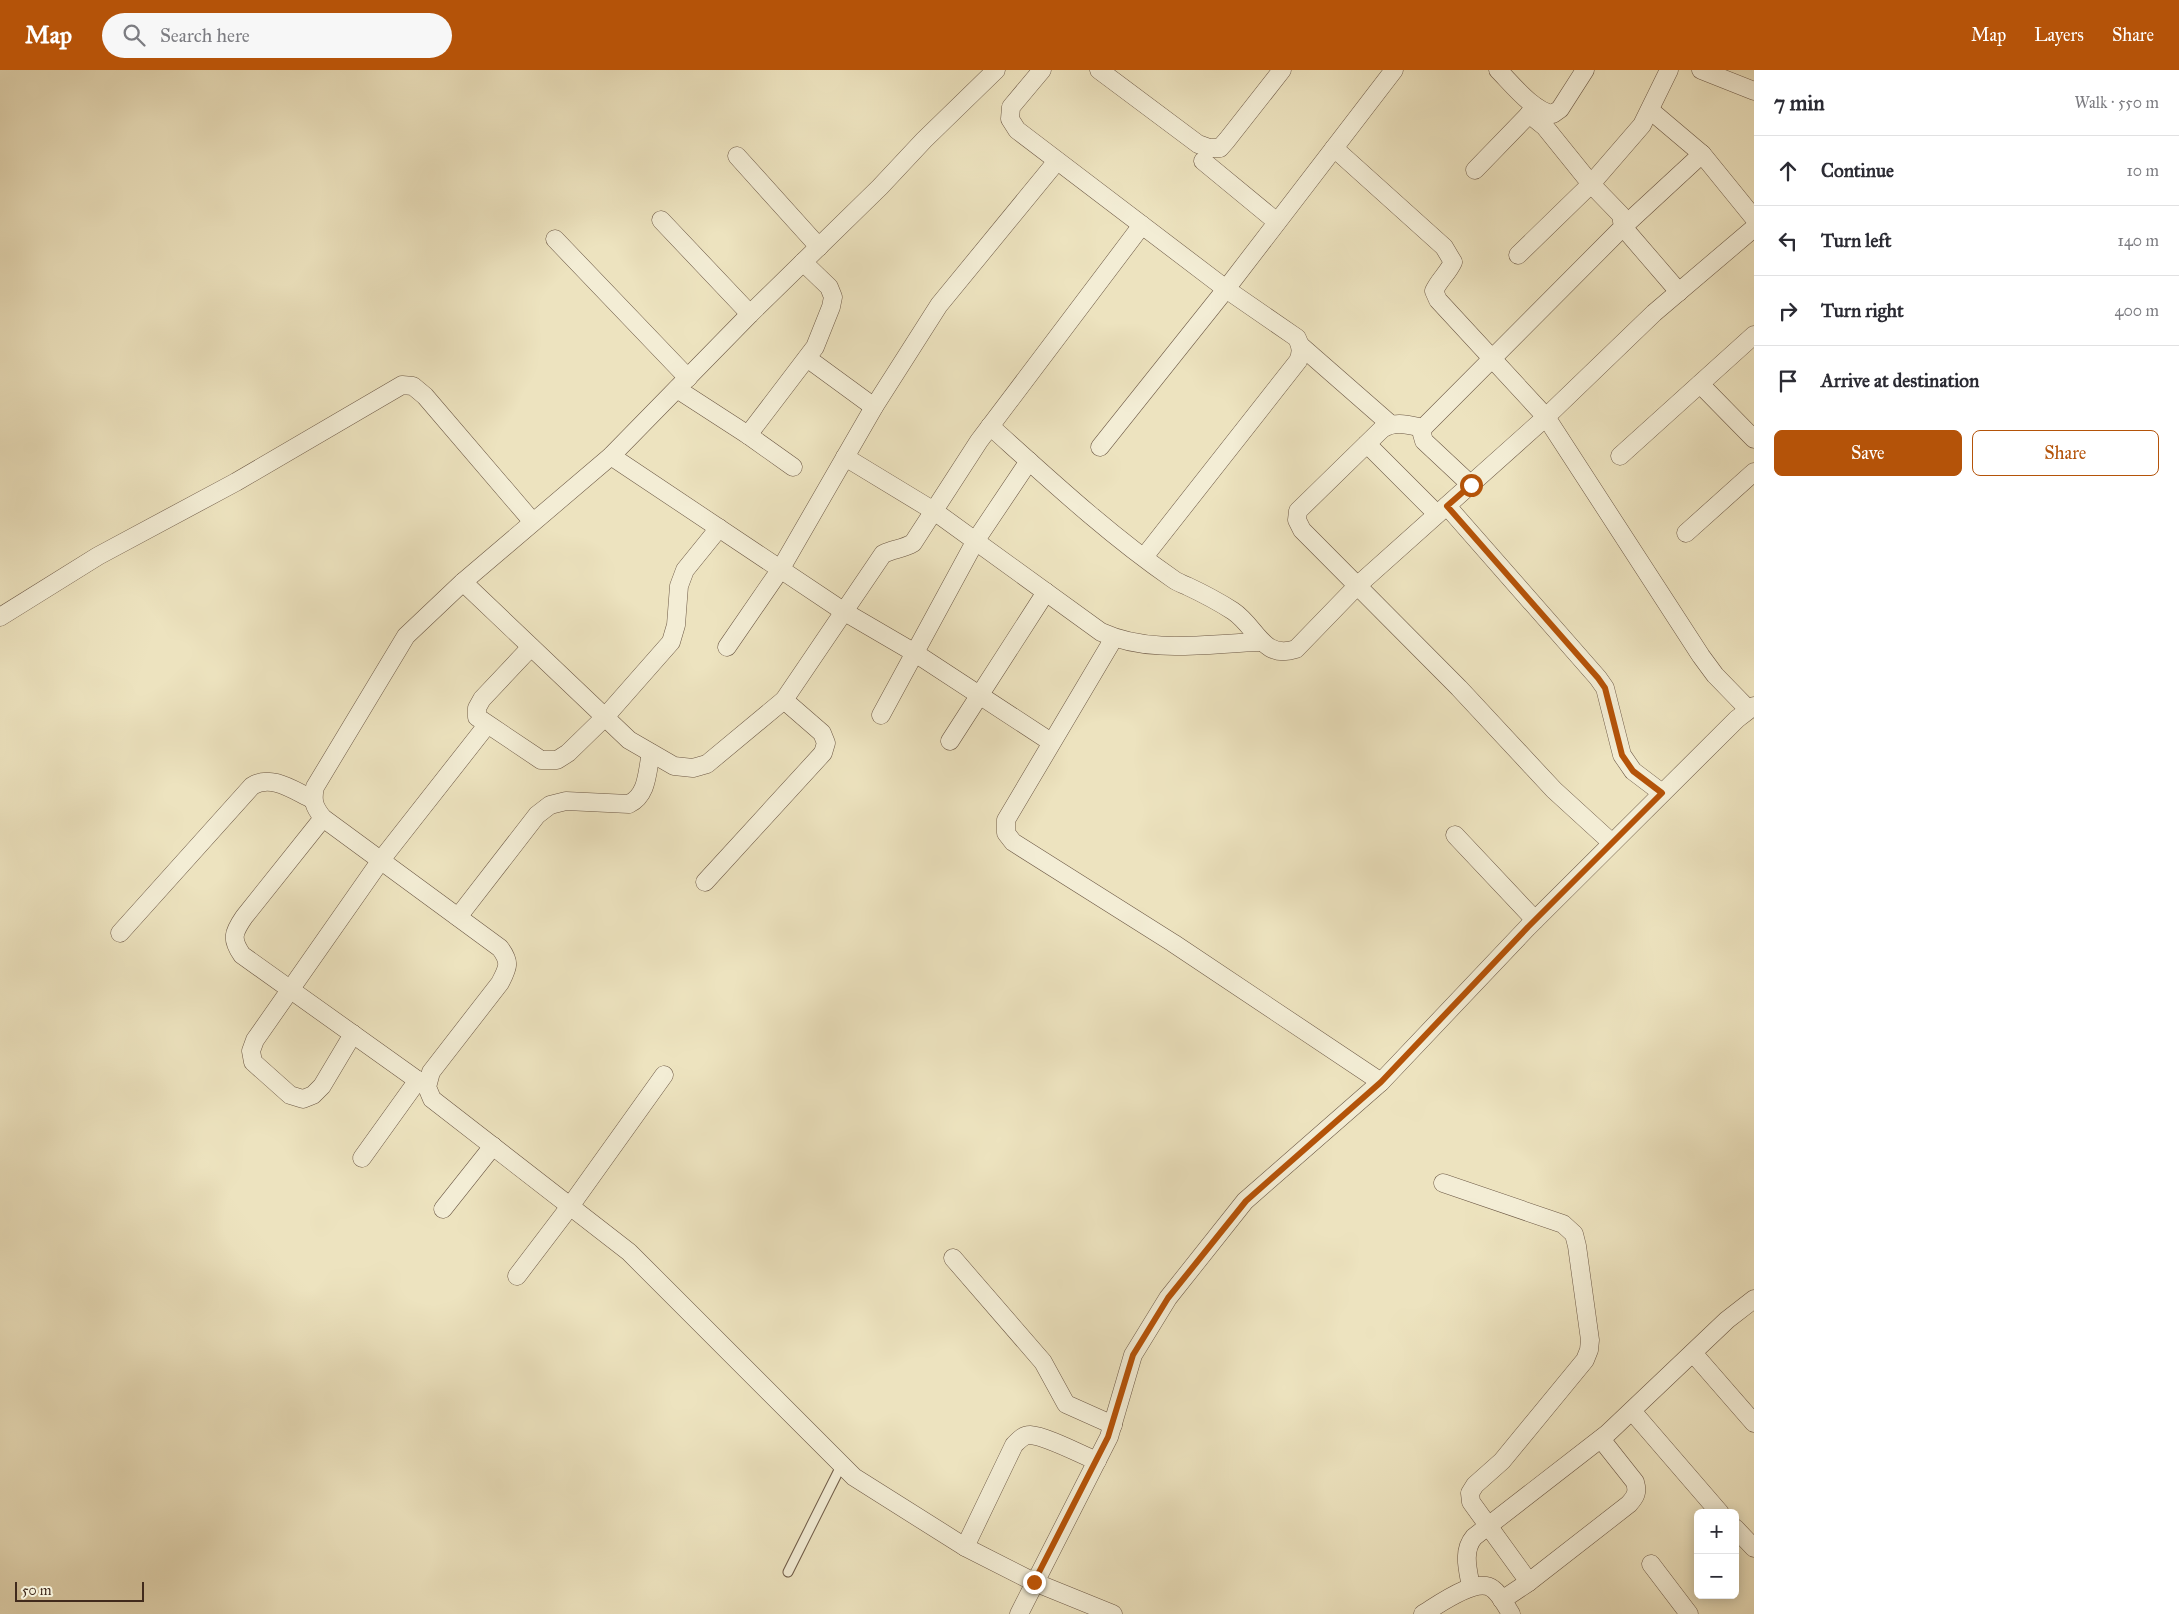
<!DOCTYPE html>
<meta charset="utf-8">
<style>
body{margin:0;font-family:"IM FELL Great Primer",serif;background:#f7f7f7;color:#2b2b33}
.controls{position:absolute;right:15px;bottom:15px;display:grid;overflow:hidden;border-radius:8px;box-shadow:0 2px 12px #0003}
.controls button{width:45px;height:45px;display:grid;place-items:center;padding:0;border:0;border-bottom:1px solid #e1e1e2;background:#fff;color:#2b2b33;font:25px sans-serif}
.scale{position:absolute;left:15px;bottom:12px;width:129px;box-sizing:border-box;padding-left:5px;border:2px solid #412a1c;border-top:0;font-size:14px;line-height:18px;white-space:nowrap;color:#412a1c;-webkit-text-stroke:4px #f3edd5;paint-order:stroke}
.stop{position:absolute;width:15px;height:15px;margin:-11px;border:4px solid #b45309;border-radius:50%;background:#fff}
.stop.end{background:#b45309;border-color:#fff;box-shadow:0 1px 5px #0008}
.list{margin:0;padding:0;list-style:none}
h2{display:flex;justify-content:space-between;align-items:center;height:65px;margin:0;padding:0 20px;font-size:21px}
h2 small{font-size:16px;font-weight:400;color:#7c7c81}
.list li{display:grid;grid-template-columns:32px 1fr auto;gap:15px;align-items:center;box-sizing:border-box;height:70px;padding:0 20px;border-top:1px solid #e1e1e2}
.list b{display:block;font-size:19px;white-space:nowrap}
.list em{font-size:16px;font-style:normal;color:#7c7c81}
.actions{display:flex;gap:10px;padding:15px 20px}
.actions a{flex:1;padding:11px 0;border:1px solid #b45309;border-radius:8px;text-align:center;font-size:18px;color:#b45309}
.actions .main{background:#b45309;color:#fff}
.icon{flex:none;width:28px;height:28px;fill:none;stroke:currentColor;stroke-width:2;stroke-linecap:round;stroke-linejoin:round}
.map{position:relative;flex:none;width:1754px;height:1544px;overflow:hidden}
header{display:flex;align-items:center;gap:30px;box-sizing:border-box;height:70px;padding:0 25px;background:#b45309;color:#fff}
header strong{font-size:24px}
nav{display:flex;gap:28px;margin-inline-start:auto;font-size:18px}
.search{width:350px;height:45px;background:#f7f7f7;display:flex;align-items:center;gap:12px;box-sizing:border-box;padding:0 18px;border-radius:28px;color:#7c7c81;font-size:19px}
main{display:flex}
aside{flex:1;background:#fff}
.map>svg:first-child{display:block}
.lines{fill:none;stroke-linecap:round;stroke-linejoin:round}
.service-casing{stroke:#6c5845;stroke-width:11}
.minor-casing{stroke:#6c5845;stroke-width:19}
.service{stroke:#f3edd5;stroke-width:9}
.minor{stroke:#f3edd5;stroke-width:18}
.route{stroke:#b45309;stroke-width:6}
</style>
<header>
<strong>Map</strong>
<div class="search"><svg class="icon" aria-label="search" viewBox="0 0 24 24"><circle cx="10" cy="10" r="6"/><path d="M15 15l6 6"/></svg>Search here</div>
<nav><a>Map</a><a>Layers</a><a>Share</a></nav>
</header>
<main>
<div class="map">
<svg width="1754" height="1544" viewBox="0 0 1754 1544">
<rect width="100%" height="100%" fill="#ede3bf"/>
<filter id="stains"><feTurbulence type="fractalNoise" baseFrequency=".004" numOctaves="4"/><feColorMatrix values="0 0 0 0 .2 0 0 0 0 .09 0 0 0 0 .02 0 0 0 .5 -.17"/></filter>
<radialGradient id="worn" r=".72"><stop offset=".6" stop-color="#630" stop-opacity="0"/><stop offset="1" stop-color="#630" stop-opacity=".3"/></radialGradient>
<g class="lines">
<defs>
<polyline id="service" points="788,1502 842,1394"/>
<g id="minor">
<path d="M996 0 924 70 880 117 750 244 611 386 463 512 406 566 315 717C312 731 314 737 323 748L500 878C511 893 508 897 500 913L431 1002 427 1017 432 1029 629 1182 854 1407 965 1477 1034 1512 1113 1544"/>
<path d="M1042 0 1011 37 1010 49 1017 60 1226 219 1297 268C1301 277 1302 282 1298 291L1144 487"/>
<polyline points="1099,0 1198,74 1209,78 1220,78 1227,70 1282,0"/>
<path d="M1498 0C1512 14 1534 42 1553 44L1560 39 1585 0"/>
<polyline points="1701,0 1754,21"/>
<polyline points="1650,40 1702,84 1754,148"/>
<path d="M1334 78 1444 177 1453 192C1448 203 1439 210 1434 221L1438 230 1546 347 1701 586 1715 605 1748 639"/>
<polyline points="737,86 819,177"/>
<polyline points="1203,91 1277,152"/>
<polyline points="1475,100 1536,37"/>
<polyline points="661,150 750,244"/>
<polyline points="555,169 688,308"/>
<polyline points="1518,185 1591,114 1642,55 1669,0"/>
<polyline points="1679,222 1623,157 1702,84"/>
<polyline points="1301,276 1389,353"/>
<polyline points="807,288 874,337"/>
<polyline points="1700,314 1754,369"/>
<polyline points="677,319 748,365 793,397"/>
<path d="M990 356C1049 409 1108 464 1173 509 1177 512 1182 514 1187 516 1202 523 1219 532 1233 541 1257 557 1262 590 1296 579L1357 516 1546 347 1654 243 1754 158"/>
<path d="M1423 358C1409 355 1395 350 1382 359L1298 441 1297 450 1302 460 1459 618 1554 720 1612 773"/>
<polyline points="748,365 815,277 831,237 833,227 829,217 803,192"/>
<polyline points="1367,374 1437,444"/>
<polyline points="1100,377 1226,219 1394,0"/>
<polyline points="611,386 843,541 915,583 1051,672"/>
<polyline points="1620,386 1754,265"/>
<path d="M845 387 934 441 1101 562C1151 585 1209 573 1262 572"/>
<polyline points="1471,415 1424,371 1422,364 1423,358 1623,157 1621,145 1591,114 1545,57 1529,44"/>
<polyline points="1447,436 1598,608 1605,618 1622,685 1633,701 1662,723"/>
<polyline points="1686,463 1754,402"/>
<path d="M463 512 629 670 674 696 693 698 707 694 784 630 883 484C893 479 903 479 913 473L979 371 1142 155"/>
<polyline points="0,547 98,486 236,412 402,315 413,316 425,326 532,451"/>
<polyline points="1114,568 1006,750 1006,763 1013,772 1173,873 1381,1012"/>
<polyline points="531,577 482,629 477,638 477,647 541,690 557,690 568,683 605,647 671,572 676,555 679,516 685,500 719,458"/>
<polyline points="727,577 780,500 874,337 939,235 1057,91"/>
<polyline points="881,645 976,470 1029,391"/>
<polyline points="950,671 1046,522"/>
<path d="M323 748 244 847C233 863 231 869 242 885L427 1017"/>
<polyline points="1455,765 1535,850"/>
<polyline points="705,812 823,683 826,673 822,663 784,630"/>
<path d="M458 847 537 745 550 735 566 731 629 734C648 725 647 701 651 683"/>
<path d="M120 863 252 716C271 704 293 720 312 729"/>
<polyline points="353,964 322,1016 313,1025 303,1029 290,1025 253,992 251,981 255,970 381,790 487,655"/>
<polyline points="362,1088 418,1010"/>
<polyline points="1443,1113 1563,1154 1574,1164 1577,1176 1590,1270 1589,1280 1585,1290 1502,1391 1475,1415 1470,1423 1471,1432 1529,1512"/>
<polyline points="443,1139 493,1076"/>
<polyline points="953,1188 1043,1292 1066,1334 1113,1355"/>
<polyline points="517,1206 571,1135 664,1005"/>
<polyline points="1693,1283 1754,1353"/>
<polyline points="1632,1341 1720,1443"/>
<polyline points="1735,1458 1754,1478"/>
<path d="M965 1477 1014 1375C1019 1370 1023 1365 1030 1365 1046 1366 1080 1384 1097 1391"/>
<polyline points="1651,1494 1689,1544"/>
<path d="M1471 1517C1468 1500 1462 1481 1474 1467L1608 1363 1727 1250 1754 1229"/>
<path d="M1502 1530 1529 1512 1629 1434C1636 1426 1638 1422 1635 1412L1601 1369"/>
<polyline points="1019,1544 1109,1367 1133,1285 1168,1228 1245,1131 1381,1012 1528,857 1737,649 1754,636"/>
<path d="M1423 1544C1438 1535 1477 1506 1493 1519 1500 1524 1506 1536 1511 1544"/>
</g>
</defs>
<use href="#service" class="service-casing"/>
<use href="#minor" class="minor-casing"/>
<use href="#service" class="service"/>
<use href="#minor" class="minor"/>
</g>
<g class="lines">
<polyline class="route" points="1034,1512 1108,1367 1133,1285 1168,1228 1246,1131 1381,1012 1528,857 1662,723 1633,701 1622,685 1605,618 1598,608 1447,436 1471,415"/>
</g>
<rect width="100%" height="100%" filter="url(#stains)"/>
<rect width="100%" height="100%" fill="url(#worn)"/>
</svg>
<div class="controls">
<button>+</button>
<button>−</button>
</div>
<div class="scale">50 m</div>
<div class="stop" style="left:1471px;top:415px"></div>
<div class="stop end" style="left:1034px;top:1512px"></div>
</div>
<aside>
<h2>7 min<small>Walk · 550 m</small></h2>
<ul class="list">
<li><svg class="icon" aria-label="ahead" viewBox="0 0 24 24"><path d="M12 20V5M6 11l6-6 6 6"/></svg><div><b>Continue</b></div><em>10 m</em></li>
<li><svg class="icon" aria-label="left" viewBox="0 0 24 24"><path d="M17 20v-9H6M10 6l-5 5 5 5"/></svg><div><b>Turn left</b></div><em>140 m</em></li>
<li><svg class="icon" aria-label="right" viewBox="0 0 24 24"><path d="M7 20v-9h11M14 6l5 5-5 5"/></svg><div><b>Turn right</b></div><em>400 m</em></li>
<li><svg class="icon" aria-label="arrive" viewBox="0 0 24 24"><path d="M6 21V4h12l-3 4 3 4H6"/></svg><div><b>Arrive at destination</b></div></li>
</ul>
<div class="actions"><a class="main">Save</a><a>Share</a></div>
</aside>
</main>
